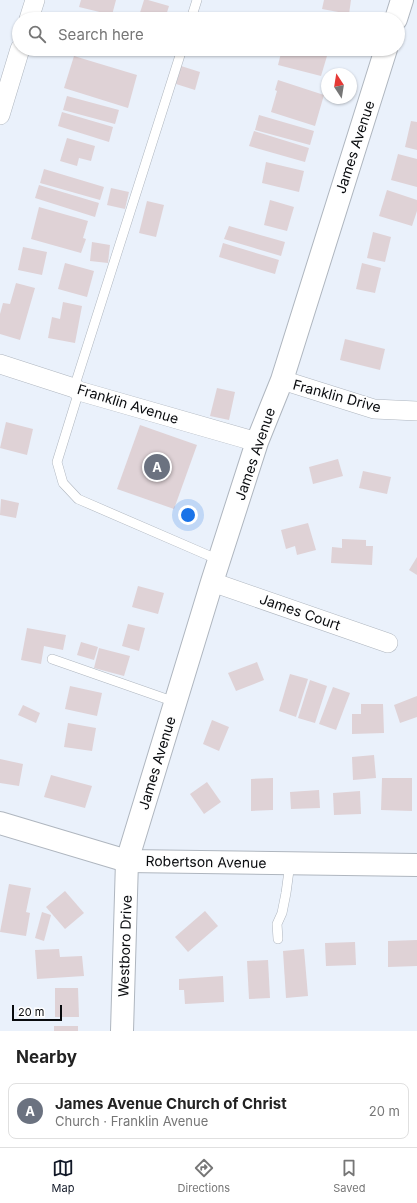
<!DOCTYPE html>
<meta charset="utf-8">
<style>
body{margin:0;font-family:Inter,sans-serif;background:#f2f2f2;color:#222}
.compass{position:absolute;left:321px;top:68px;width:36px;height:36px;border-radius:50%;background:#fff;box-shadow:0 1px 3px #0004;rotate:348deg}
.scale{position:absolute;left:12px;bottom:10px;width:50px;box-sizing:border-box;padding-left:4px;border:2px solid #090b0e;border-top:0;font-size:11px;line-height:14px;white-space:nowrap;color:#090b0e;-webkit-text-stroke:3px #fefefe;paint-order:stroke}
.you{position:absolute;left:188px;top:515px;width:14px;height:14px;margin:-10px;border:3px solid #fff;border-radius:50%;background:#1a73e8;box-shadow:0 0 0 6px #1a73e833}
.badge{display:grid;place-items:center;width:26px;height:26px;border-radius:50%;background:#111827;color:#fff;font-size:13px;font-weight:700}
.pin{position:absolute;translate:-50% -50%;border:2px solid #fff;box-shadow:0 1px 4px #0006}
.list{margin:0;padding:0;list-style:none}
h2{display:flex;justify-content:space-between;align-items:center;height:52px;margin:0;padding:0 16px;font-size:17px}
h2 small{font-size:13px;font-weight:400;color:#767676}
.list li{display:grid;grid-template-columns:26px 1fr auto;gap:12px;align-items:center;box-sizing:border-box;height:56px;margin:0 8px 8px;padding:0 8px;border:1px solid #e0e0e0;border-radius:8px}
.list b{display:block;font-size:15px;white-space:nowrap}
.list p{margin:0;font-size:13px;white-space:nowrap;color:#767676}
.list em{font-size:13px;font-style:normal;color:#767676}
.icon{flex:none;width:22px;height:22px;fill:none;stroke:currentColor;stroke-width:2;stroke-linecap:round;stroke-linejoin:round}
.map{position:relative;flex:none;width:417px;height:1031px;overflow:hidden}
.search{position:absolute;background:#fff;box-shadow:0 1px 3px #0004;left:12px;right:12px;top:12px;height:44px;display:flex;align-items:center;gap:10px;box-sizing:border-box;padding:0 14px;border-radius:22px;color:#767676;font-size:15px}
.sheet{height:116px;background:#fff}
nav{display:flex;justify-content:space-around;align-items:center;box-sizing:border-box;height:56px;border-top:1px solid #e0e0e0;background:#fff;font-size:11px;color:#767676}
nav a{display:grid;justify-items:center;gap:2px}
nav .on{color:#111827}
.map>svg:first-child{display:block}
.building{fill:#dfd2d6}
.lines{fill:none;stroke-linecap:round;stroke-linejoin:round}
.service-casing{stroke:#afb6bf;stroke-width:10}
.minor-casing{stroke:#afb6bf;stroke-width:20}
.tertiary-casing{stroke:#afb6bf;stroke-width:24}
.service{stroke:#fff;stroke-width:9}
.minor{stroke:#fff;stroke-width:19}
.tertiary{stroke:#fff;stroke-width:22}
.labels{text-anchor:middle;stroke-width:3.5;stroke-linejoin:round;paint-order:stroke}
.street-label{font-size:14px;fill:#090b0e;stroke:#fefefe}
</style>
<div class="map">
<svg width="417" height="1031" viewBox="0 0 417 1031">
<rect width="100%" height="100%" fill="#eaf1fb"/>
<g class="building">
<polygon points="81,0 116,0 112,15 79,7"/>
<polygon points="144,0 148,0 169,6 165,19 138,19"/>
<polygon points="324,0 351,0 349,14 322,9"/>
<polygon points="282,49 300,49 327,56 321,76 278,65"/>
<polygon points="74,56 137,75 128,108 64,88"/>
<polygon points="181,66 200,72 195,90 176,84"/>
<polygon points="278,80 324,95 315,126 271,112 277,91 275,90"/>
<polygon points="67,96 119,110 115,124 63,110"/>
<polygon points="62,112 113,127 109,142 58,126"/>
<polygon points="259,115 314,131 310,145 255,130"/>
<polygon points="411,121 417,122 417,150 405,147"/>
<polygon points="254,131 309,148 305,162 249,146"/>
<polygon points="67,138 95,146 91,161 79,158 77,166 60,161"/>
<polygon points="398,154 417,159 417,187 391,180"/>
<polygon points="266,162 304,171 299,192 262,183"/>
<polygon points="44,169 104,187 100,200 40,183"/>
<polygon points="39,185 99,203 95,217 35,198"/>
<polygon points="111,188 129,192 125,209 107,205"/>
<polygon points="387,190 417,200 417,211 412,226 379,216"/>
<polygon points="270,200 294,207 287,231 264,225"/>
<polygon points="147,201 164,205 156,237 139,233"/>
<polygon points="39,207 88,221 83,238 86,239 81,253 31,239"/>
<polygon points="229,226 285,242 281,256 224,239"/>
<polygon points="373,232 391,237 385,262 367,258"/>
<polygon points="92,242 110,245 108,263 90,261"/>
<polygon points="223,243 279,260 275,274 219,257"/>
<polygon points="23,247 47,252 42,275 18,270"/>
<polygon points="65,263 94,271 87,297 58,289"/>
<polygon points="362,263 381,268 375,293 356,289"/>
<polygon points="16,283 35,288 20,340 0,334 0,314 3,303 10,304"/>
<polygon points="63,302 82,306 75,343 48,338 52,317 60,319"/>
<polygon points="345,339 385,349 380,370 340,360"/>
<polygon points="217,388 235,392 229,420 210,416"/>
<polygon points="6,422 33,429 27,455 0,448"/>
<polygon points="140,425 197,445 174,509 117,489"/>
<polygon points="338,459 343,476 313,484 309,467"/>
<polygon points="363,471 391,477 387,494 359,488"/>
<polygon points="1,499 19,503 16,518 0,515"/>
<polygon points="308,523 316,550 297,555 295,546 286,549 281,530"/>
<polygon points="342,539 366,540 366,546 373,546 372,565 331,563 332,547 342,548"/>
<polygon points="417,557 417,575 409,570"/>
<polygon points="138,586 164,593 158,614 132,607"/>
<polygon points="128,624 145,628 139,651 122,646"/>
<polygon points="27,628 66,635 63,650 44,646 41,664 21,660"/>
<polygon points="81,642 98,647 94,660 77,655"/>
<polygon points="99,648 130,656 124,676 94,668"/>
<polygon points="257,662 264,680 236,691 228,673"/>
<polygon points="290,674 308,679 296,717 279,711"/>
<polygon points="310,680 327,686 315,723 298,718"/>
<polygon points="70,686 102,693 97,716 65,709"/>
<polygon points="333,687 350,693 336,730 319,724"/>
<polygon points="417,696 417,717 400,723 394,705"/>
<polygon points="361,704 383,704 384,733 352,734 352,714 361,714"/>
<polygon points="23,705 40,713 36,723 18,715"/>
<polygon points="212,720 229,727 219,751 203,744"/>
<polygon points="68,723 96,728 92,751 64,747"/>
<polygon points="374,755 376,778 353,780 352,757"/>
<polygon points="0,759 23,764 19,786 0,783"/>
<polygon points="51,775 92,786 85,808 44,797"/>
<polygon points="273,778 273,810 251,811 251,779"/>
<polygon points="382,778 412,778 412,811 381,810"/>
<polygon points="207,782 221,802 204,814 190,794"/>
<polygon points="319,790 320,808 291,809 290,792"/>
<polygon points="360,791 361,814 334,815 333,793"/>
<polygon points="9,884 31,888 26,912 30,913 26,936 0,932"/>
<polygon points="65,891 84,913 65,929 46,907"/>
<polygon points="205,911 218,926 188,952 175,937"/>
<polygon points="42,912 51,915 44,941 35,938"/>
<polygon points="417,940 417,966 388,967 388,941"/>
<polygon points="355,942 356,965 326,966 325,943"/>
<polygon points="59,949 60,957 82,956 84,976 37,979 35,950"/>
<polygon points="304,949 308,996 286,998 283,951"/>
<polygon points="268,960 270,998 249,999 247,961"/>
<polygon points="223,976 224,1002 185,1004 184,990 179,990 179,979"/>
<polygon points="55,988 78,988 79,1017 55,1017"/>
<rect x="54" y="1026" width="24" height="5"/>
</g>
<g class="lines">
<defs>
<g id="service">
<polyline points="191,19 197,0"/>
<polyline points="74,388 182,49"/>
<polyline points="79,391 57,462 63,483 78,499 219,560"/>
<polyline points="52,659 175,702"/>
<polyline points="278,939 277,924 282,913 286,893 290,863"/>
</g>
<g id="minor">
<polyline points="29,19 35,0"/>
<polyline points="0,115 20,49"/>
<polyline points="0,364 74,388 79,391 257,442"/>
<polyline points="282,380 374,409 417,411"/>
<polyline points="212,582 388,643"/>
</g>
<g id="tertiary">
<polyline points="396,19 402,0"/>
<polyline points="0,823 127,861 417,865"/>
<polyline points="122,1031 127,861 212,582 257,442 282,380 386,49"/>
</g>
</defs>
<use href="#service" class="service-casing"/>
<use href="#minor" class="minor-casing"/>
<use href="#tertiary" class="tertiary-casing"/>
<use href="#service" class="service"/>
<use href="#minor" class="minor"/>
<use href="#tertiary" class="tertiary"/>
</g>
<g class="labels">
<g class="street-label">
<text transform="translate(355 147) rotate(-72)" y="5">James Avenue</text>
<text transform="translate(337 396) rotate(15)" y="5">Franklin Drive</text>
<text transform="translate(128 404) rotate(17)" y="5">Franklin Avenue</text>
<text transform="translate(255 454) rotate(-71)" y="5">James Avenue</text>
<text transform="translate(300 612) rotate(19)" y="5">James Court</text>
<text transform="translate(157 763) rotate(-73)" y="5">James Avenue</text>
<text transform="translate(206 862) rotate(1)" y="5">Robertson Avenue</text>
<text transform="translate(125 946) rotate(-88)" y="5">Westboro Drive</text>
</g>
</g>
</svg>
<svg class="compass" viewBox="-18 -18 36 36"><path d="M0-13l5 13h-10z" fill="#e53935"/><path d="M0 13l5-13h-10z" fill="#767676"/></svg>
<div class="scale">20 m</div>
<div class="you"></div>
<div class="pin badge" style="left:157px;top:467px;background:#6b7280">A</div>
<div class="search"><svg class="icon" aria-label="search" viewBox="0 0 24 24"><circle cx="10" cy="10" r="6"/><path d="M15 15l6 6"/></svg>Search here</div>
</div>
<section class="sheet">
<h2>Nearby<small></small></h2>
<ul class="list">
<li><span class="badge" style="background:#6b7280">A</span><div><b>James Avenue Church of Christ</b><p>Church · Franklin Avenue</p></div><em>20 m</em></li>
</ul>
</section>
<nav>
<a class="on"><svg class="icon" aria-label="map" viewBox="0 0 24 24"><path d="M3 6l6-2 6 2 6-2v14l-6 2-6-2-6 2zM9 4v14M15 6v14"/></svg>Map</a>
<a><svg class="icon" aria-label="directions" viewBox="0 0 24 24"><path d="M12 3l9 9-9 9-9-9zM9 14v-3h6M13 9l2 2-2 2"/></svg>Directions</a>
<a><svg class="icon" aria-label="saved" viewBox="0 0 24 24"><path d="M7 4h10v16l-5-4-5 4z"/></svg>Saved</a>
</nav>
